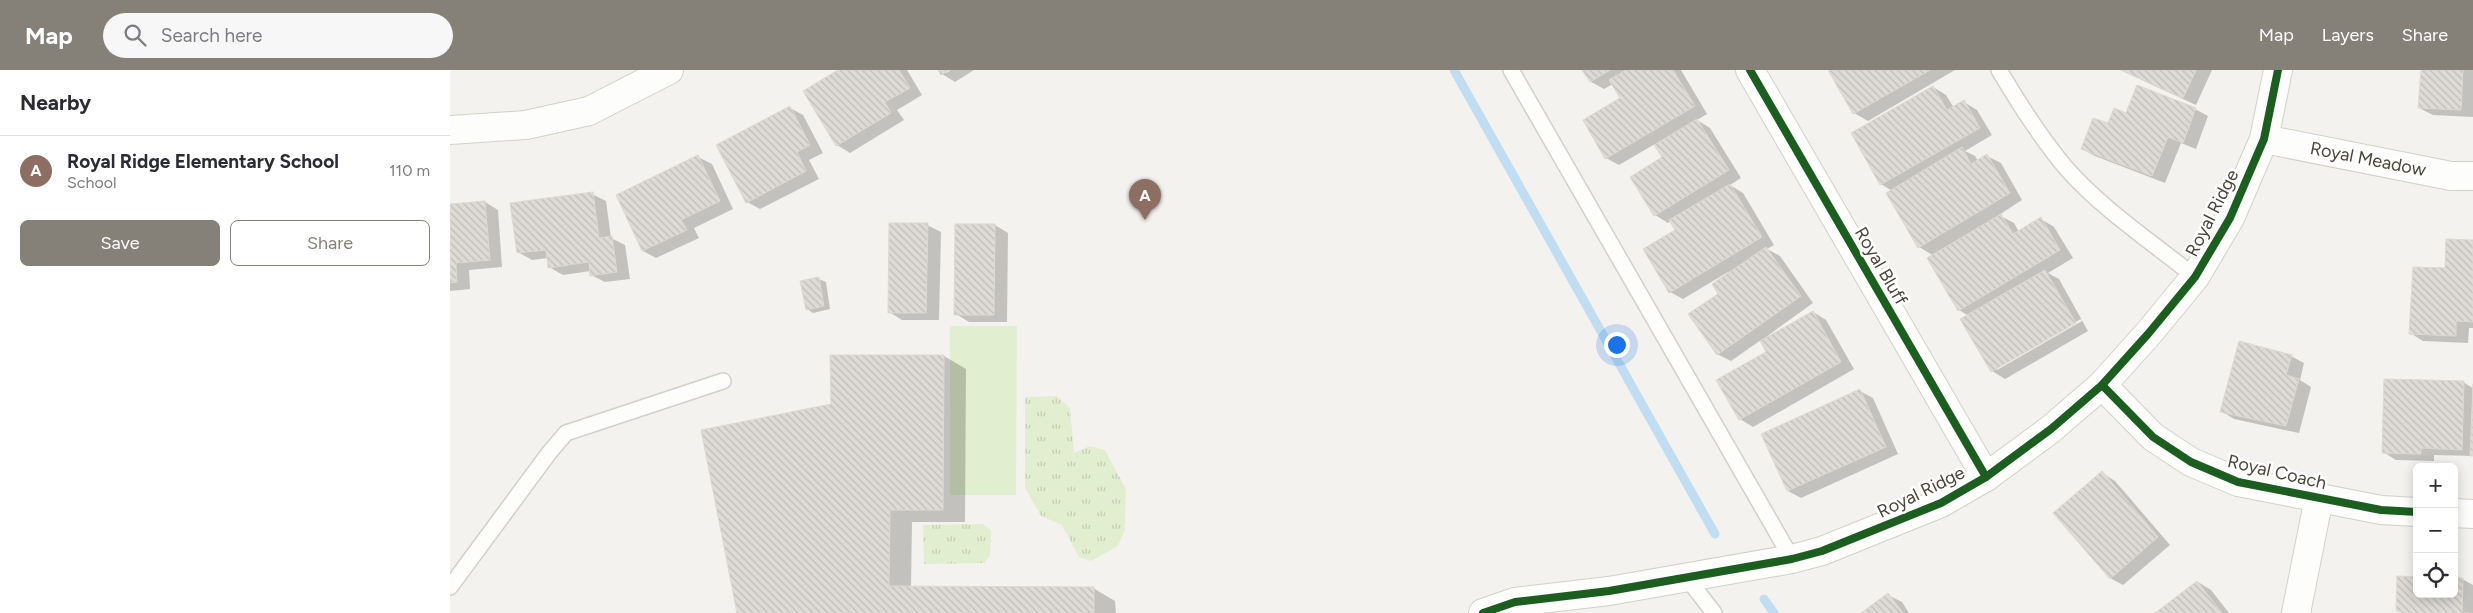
<!DOCTYPE html>
<meta charset="utf-8">
<style>
body{margin:0;font-family:Figtree,sans-serif;background:#f7f7f7;color:#2b2b33}
.controls{position:absolute;right:15px;bottom:15px;display:grid;overflow:hidden;border-radius:8px;box-shadow:0 2px 12px #0003}
.controls button{width:45px;height:45px;display:grid;place-items:center;padding:0;border:0;border-bottom:1px solid #e1e1e2;background:#fff;color:#2b2b33;font:25px sans-serif}
.you{position:absolute;left:1166px;top:274px;width:18px;height:18px;margin:-12px;border:4px solid #fff;border-radius:50%;background:#1a73e8;box-shadow:0 0 0 8px #1a73e833}
.badge{display:grid;place-items:center;width:32px;height:32px;border-radius:50%;background:#868178;color:#fff;font-size:16px;font-weight:700}
.pin{position:absolute;translate:-50% -41px;filter:drop-shadow(0 1px 2px #0008)}
.pin::after{content:'';position:absolute;top:26px;width:18px;height:15px;background:inherit;clip-path:polygon(0 0,100% 0,50% 100%)}
.list{margin:0;padding:0;list-style:none}
h2{display:flex;justify-content:space-between;align-items:center;height:65px;margin:0;padding:0 20px;font-size:21px}
h2 small{font-size:16px;font-weight:400;color:#7c7c81}
.list li{display:grid;grid-template-columns:32px 1fr auto;gap:15px;align-items:center;box-sizing:border-box;height:70px;padding:0 20px;border-top:1px solid #e1e1e2}
.list b{display:block;font-size:19px;white-space:nowrap}
.list p{margin:0;font-size:16px;white-space:nowrap;color:#7c7c81}
.list em{font-size:16px;font-style:normal;color:#7c7c81}
.actions{display:flex;gap:10px;padding:15px 20px}
.actions a{flex:1;padding:11px 0;border:1px solid #868178;border-radius:8px;text-align:center;font-size:18px;color:#868178}
.actions .main{background:#868178;color:#fff}
.icon{flex:none;width:28px;height:28px;fill:none;stroke:currentColor;stroke-width:2;stroke-linecap:round;stroke-linejoin:round}
.map{position:relative;flex:none;width:2023px;height:543px;overflow:hidden}
header{display:flex;align-items:center;gap:30px;box-sizing:border-box;height:70px;padding:0 25px;background:#868178;color:#fff}
header strong{font-size:24px}
nav{display:flex;gap:28px;margin-inline-start:auto;font-size:18px}
.search{width:350px;height:45px;background:#f7f7f7;display:flex;align-items:center;gap:12px;box-sizing:border-box;padding:0 18px;border-radius:28px;color:#7c7c81;font-size:19px}
main{display:flex}
aside{flex:1;background:#fff}
.map>svg:first-child{display:block}
.grass{fill:url(#grass-tufts)}
.pitch{fill:#e1eecf}
.shadow{fill:#0003;fill-rule:evenodd}
.lines{fill:none;stroke-linecap:round;stroke-linejoin:round}
.stream{stroke:#c0ddf1;stroke-width:9}
.building{fill:url(#building-back-hatch);stroke:#dcd9d4}
.service-casing{stroke:#d2d0cb;stroke-width:18}
.minor-casing{stroke:#d2d0cb;stroke-width:30}
.tertiary-casing{stroke:#d2d0cb;stroke-width:30}
.service{stroke:#fdfdfc;stroke-width:15}
.minor{stroke:#fdfdfc;stroke-width:28}
.tertiary{stroke:#fdfdfc;stroke-width:28}
.cycleway-casing{stroke:#fff;stroke-width:11}
.cycleway{stroke:#1b5e20;stroke-width:8}
.labels{text-anchor:middle;stroke-width:5;stroke-linejoin:round;paint-order:stroke}
.street-label{font-size:18px;fill:#4b4439;stroke:#fff}
</style>
<header>
<strong>Map</strong>
<div class="search"><svg class="icon" aria-label="search" viewBox="0 0 24 24"><circle cx="10" cy="10" r="6"/><path d="M15 15l6 6"/></svg>Search here</div>
<nav><a>Map</a><a>Layers</a><a>Share</a></nav>
</header>
<main>
<aside>
<h2>Nearby<small></small></h2>
<ul class="list">
<li><span class="badge" style="background:#8d6e63">A</span><div><b>Royal Ridge Elementary School</b><p>School</p></div><em>110 m</em></li>
</ul>
<div class="actions"><a class="main">Save</a><a>Share</a></div>
</aside>
<div class="map">
<svg width="2023" height="543" viewBox="0 0 2023 543">
<defs>
<pattern id="grass-tufts" width="24" height="20" patternUnits="userSpaceOnUse" patternTransform="scale(1.25)"><rect width="24" height="20" fill="#e1eecf"/><path d="M3 7l-1-3M5 7V3M7 7l1-3M15 17l-1-3M17 17v-4M19 17l1-3" fill="none" stroke="#c3cdb2"/></pattern>
<pattern id="building-back-hatch" width="6" height="6" patternUnits="userSpaceOnUse" patternTransform="scale(1.25)"><rect width="6" height="6" fill="#dedbd6"/><path d="M-1 5l2 2M0 0l6 6M5-1l2 2" fill="none" stroke="#c0bdb8"/></pattern>
</defs>
<rect width="100%" height="100%" fill="#f4f2ee"/>
<g class="grass">
<polygon points="607,326 620,338 624,383 640,376 655,380 676,419 675,460 668,476 641,491 629,487 612,455 591,446 575,418 575,327"/>
<polygon points="533,454 541,460 540,486 534,493 474,494 473,455"/>
</g>
<polygon class="pitch" points="500,256 567,256 566,425 500,425"/>
<g class="shadow">
<polygon points="390,0 457,0 472,25 447,40 454,50 400,83 387,75"/>
<polygon points="489,0 496,0 496,3 501,0 524,0 505,12 492,4"/>
<polygon points="1134,0 1231,0 1257,44 1247,50 1260,58 1291,108 1280,115 1293,123 1324,175 1317,179 1330,186 1363,233 1316,267 1317,268 1363,242 1376,250 1404,299 1303,357 1290,349 1318,282 1311,270 1281,291 1267,284 1270,224 1278,202 1233,229 1220,222 1227,160 1221,151 1218,153 1205,145 1214,88 1205,74 1169,95 1156,88 1171,29 1163,14 1154,19 1141,12"/>
<polygon points="1379,0 1505,0 1418,51 1404,43"/>
<polygon points="1670,0 1762,0 1746,35"/>
<polygon points="1972,0 2023,0 2023,47 1983,45 1969,38"/>
<path d="M1483 17 1496 25 1504 38 1514 32 1527 40 1542 65 1515 81 1525 86 1528 91 1537 86 1551 93 1572 130 1549 145 1564 153 1569 162 1591 149 1604 157 1623 188 1598 203 1609 209 1638 261 1555 309 1542 301 1519 246 1509 240 1484 186 1469 177 1442 121 1431 114ZM1631 249 1632 251 1547 300V297Z"/>
<polygon points="340,38 353,45 373,83 359,90 369,109 310,139 297,132"/>
<polygon points="1745,39 1758,46 1746,79 1731,73 1715,113 1645,86 1632,79 1677,44"/>
<polygon points="248,87 262,94 283,139 244,158 249,168 206,188 193,181"/>
<polygon points="142,124 156,131 161,168 175,175 180,209 155,212 141,205 141,201 113,205 99,197 98,188 82,190 68,182"/>
<polygon points="35,132 48,140 52,197 19,200 20,219 0,221 0,135"/>
<polygon points="477,155 491,162 489,250 452,250 439,242"/>
<polygon points="545,155 558,163 557,252 519,252 506,244"/>
<polygon points="2023,172 2023,258 2019,258 2018,273 1973,271 1960,263 1996,200"/>
<polygon points="369,209 376,212 380,239 363,243 357,239"/>
<polygon points="382,286 494,286 516,299 515,452 462,452 461,517 643,518 665,531 666,543 288,543 382,335"/>
<polygon points="1841,286 1854,293 1850,310 1861,317 1849,363 1784,349 1771,341"/>
<polygon points="2013,312 2023,318 2023,386 1984,385 1984,391 1946,390 1933,382"/>
<polygon points="1410,321 1423,328 1448,384 1351,428 1338,421 1313,365"/>
<polygon points="1652,403 1665,411 1720,475 1673,515 1660,508"/>
<polygon points="2012,509 2023,515 2023,543 1952,543 1947,540 1967,524 2004,524"/>
<polygon points="1748,512 1761,520 1779,543 1707,543"/>
<polygon points="1438,525 1452,532 1459,543 1413,543"/>
</g>
<g class="lines">
<g class="stream">
<polyline points="1004,0 1265,464"/>
<polyline points="1314,529 1324,543"/>
</g>
</g>
<g class="building">
<polygon points="388,0 449,0 460,18 435,32 441,43 386,76 353,21"/>
<polygon points="488,0 499,0 491,5"/>
<polygon points="1132,0 1160,0 1140,12"/>
<polygon points="1176,0 1223,0 1245,36 1155,89 1133,50 1170,28 1159,10"/>
<polygon points="1378,0 1480,0 1403,44"/>
<polygon points="1671,0 1746,0 1733,28"/>
<polygon points="1971,0 2013,0 2011,40 1968,38"/>
<polygon points="1687,15 1746,38 1733,73 1718,67 1702,106 1631,79 1643,48 1658,53 1664,38 1676,43"/>
<polygon points="1483,16 1497,40 1514,30 1530,58 1430,115 1401,63"/>
<polygon points="340,36 360,75 347,82 356,101 296,133 266,75"/>
<polygon points="1247,49 1279,100 1204,146 1180,107 1212,87 1204,75"/>
<polygon points="1512,77 1521,94 1537,84 1560,123 1468,178 1436,123"/>
<polygon points="248,85 270,131 231,150 237,160 192,181 166,125"/>
<polygon points="1280,114 1312,167 1219,223 1193,179 1225,160 1219,150"/>
<polygon points="143,122 149,168 162,166 167,202 140,206 139,192 98,198 96,180 67,183 60,133"/>
<polygon points="35,131 40,190 6,193 7,212 0,213 0,134"/>
<polygon points="1551,144 1563,164 1591,147 1610,180 1508,241 1477,188"/>
<polygon points="439,153 478,153 476,243 438,243"/>
<polygon points="505,154 545,154 544,245 504,245"/>
<polygon points="1996,169 2023,170 2023,252 2006,251 2006,266 1959,264 1963,197 1995,198"/>
<polygon points="1316,177 1351,226 1267,285 1238,244 1268,224 1262,214"/>
<polygon points="1595,200 1626,253 1541,302 1510,249"/>
<polygon points="369,207 374,236 356,240 350,211"/>
<polygon points="1363,241 1391,292 1289,350 1266,310 1316,282 1310,271"/>
<polygon points="1789,271 1842,285 1836,305 1849,309 1836,356 1770,342"/>
<polygon points="380,285 494,285 493,440 440,440 439,516 644,517 644,543 287,543 251,360 381,334"/>
<polygon points="1934,309 2014,311 2012,380 1971,378 1971,384 1932,383"/>
<polygon points="2023,314 2023,386 2020,386"/>
<polygon points="1410,319 1436,377 1337,421 1311,364"/>
<polygon points="1652,401 1708,467 1660,509 1603,443"/>
<polygon points="1947,506 1967,507 1967,524 2004,524 2004,508 2013,508 2012,543 2019,543 1961,543 1946,541"/>
<polygon points="1747,511 1772,543 1705,543"/>
<polygon points="1438,523 1453,543 1411,543"/>
</g>
<g class="lines">
<defs>
<g id="service">
<polyline points="1061,0 1342,489"/>
<path d="M1549 0C1569 34 1591 68 1616 98 1653 140 1702 172 1745 207"/>
<polyline points="1237,508 1264,543"/>
<polyline points="0,517 99,383 116,363 273,311"/>
</g>
<g id="minor">
<polyline points="1300,0 1536,407"/>
<polyline points="0,60 76,55 139,41 219,0"/>
<polyline points="1814,69 2001,106 2023,106"/>
<polyline points="1652,315 1703,367 1741,392 1788,412 1931,440 1967,442"/>
<polyline points="2004,443 2023,444"/>
<polyline points="1846,543 1869,428"/>
</g>
<polyline id="tertiary" points="1033,543 1065,532 1159,521 1342,489 1372,481 1491,433 1536,407 1601,359 1652,315 1698,264 1745,207 1780,148 1814,69 1828,0"/>
</defs>
<use href="#service" class="service-casing"/>
<use href="#minor" class="minor-casing"/>
<use href="#tertiary" class="tertiary-casing"/>
<use href="#service" class="service"/>
<use href="#minor" class="minor"/>
<use href="#tertiary" class="tertiary"/>
<defs>
<g id="cycleway">
<polyline points="1300,0 1536,407"/>
<polyline points="1652,315 1703,367 1741,392 1788,412 1931,440 1967,442"/>
<polyline points="1033,543 1065,532 1159,521 1342,489 1372,481 1491,433 1536,407 1601,359 1652,315 1698,264 1745,207 1780,148 1814,69 1828,0"/>
</g>
</defs>
<use href="#cycleway" class="cycleway-casing"/>
<use href="#cycleway" class="cycleway"/>
</g>
<g class="labels">
<g class="street-label">
<text transform="translate(1918 89) rotate(11)" y="6">Royal Meadow</text>
<text transform="translate(1762 143) rotate(-63)" y="6">Royal Ridge</text>
<text transform="translate(1431 196) rotate(60)" y="6">Royal Bluff</text>
<text transform="translate(1827 402) rotate(13)" y="6">Royal Coach</text>
<text transform="translate(1471 422) rotate(-26)" y="6">Royal Ridge</text>
</g>
</g>
</svg>
<div class="controls">
<button>+</button>
<button>−</button>
<button><svg class="icon" aria-label="locate" viewBox="0 0 24 24"><circle cx="12" cy="12" r="6"/><path d="M12 2v4M12 18v4M2 12h4M18 12h4"/></svg></button>
</div>
<div class="you"></div>
<div class="pin badge" style="left:695px;top:150px;background:#8d6e63">A</div>
</div>
</main>
